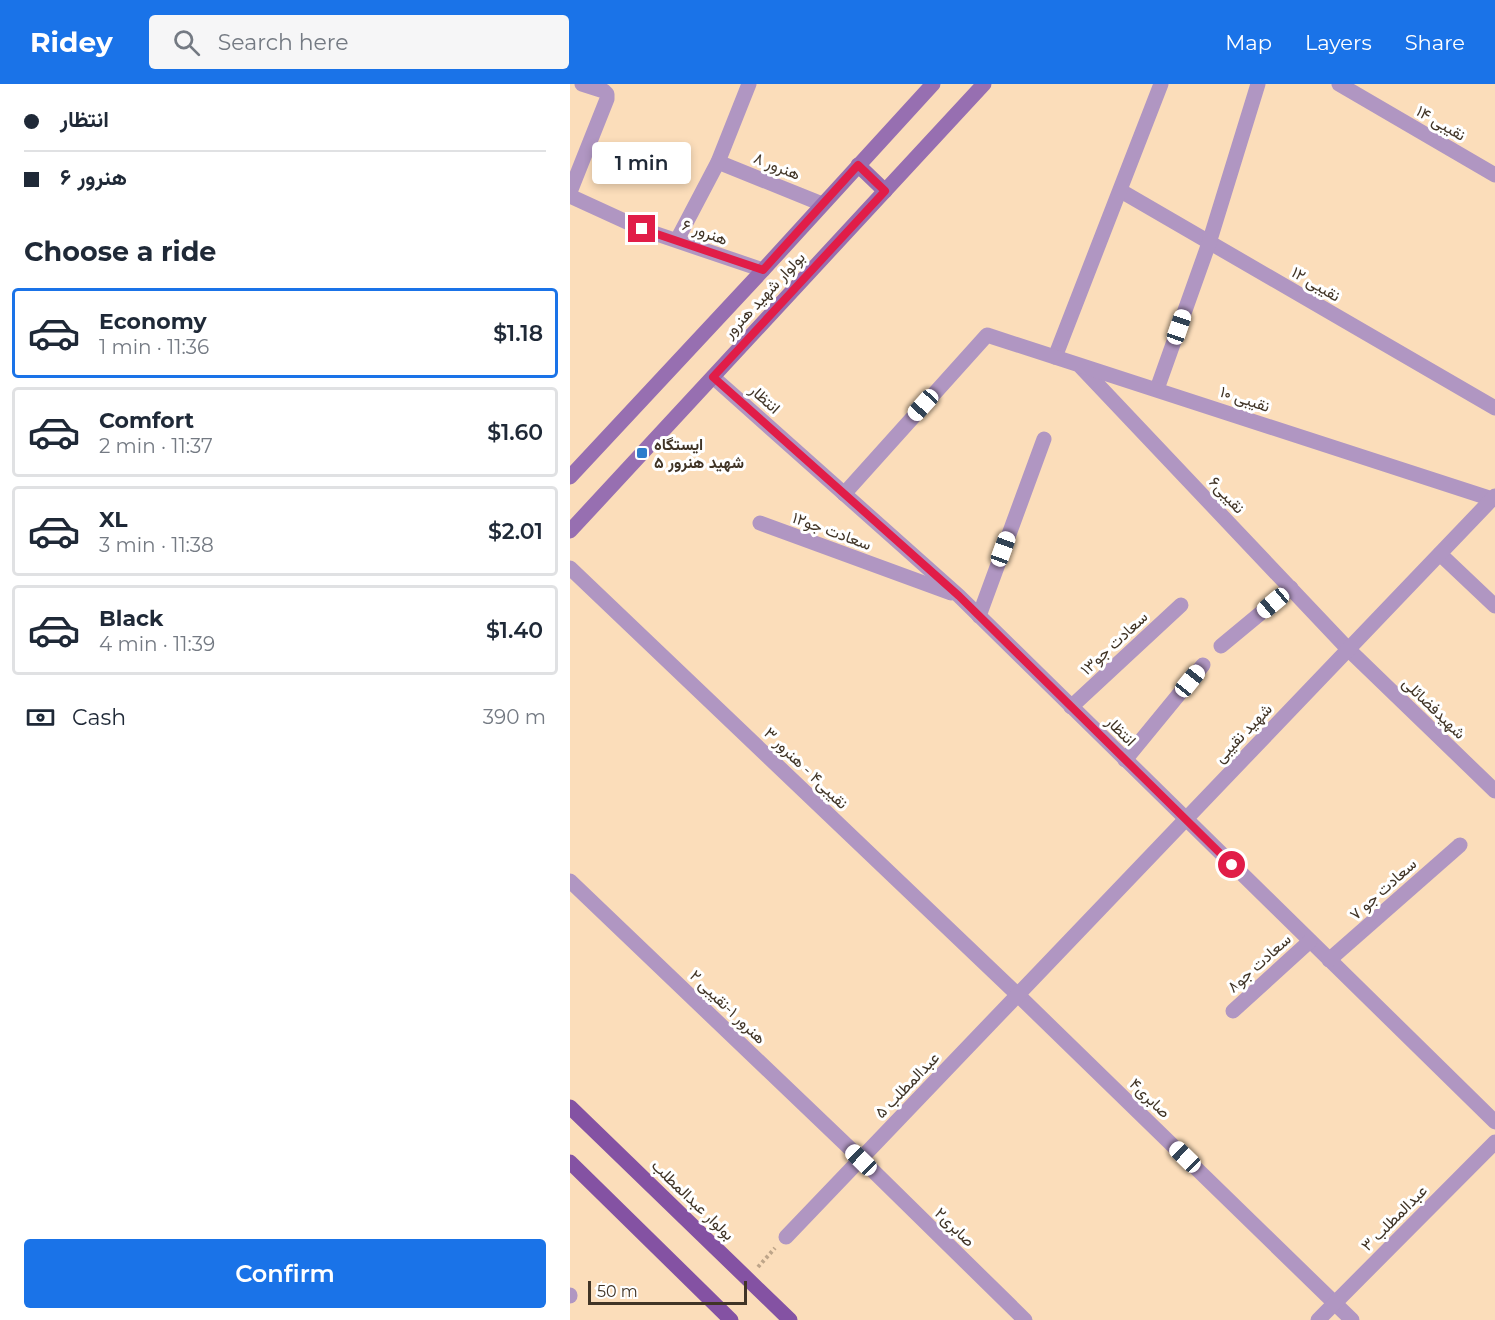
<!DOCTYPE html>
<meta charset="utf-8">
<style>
body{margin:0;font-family:Montserrat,Vazirmatn,sans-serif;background:#f6f6f7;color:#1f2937;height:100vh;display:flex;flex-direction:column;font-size:22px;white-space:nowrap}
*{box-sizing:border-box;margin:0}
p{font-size:20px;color:#747a83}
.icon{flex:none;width:33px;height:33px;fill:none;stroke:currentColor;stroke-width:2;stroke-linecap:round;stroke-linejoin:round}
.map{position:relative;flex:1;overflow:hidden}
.side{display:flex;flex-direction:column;background:#fff;width:570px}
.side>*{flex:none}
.top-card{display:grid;align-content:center;height:132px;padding:0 24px;background:#fff}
.scale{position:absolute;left:18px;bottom:15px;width:159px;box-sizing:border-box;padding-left:6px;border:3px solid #403426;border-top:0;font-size:16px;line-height:21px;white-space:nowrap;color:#403426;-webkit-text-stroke:4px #fff;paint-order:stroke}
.end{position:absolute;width:27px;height:27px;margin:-14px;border:8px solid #e11d48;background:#fff;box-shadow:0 0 0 3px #fff}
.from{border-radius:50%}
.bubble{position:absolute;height:42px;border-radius:6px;background:#fff;box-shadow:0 3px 9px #0003;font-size:20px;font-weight:600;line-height:42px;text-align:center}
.car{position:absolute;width:18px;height:36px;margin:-18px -9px;border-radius:8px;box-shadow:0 0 4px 2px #0007;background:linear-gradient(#fff 24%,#345 0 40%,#fff 0 76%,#345 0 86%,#fff 0)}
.top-card b{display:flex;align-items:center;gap:21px;height:57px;font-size:22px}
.top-card b+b{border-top:2px solid #e0e1e3}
.top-card i{width:15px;height:15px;background:#1f2937}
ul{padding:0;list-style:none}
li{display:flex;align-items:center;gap:18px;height:90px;margin:0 12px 9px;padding:0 12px;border:3px solid #e0e1e3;border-radius:6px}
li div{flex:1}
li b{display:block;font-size:22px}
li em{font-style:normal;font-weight:600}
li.active{border-color:#1a73e8}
li>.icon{width:54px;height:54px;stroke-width:1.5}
h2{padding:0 24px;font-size:27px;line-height:72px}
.pay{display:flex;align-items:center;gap:15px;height:66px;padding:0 24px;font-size:22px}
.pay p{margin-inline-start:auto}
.button{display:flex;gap:12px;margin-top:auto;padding:12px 24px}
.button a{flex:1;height:69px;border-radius:6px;background:#1a73e8;color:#fff;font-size:24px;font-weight:600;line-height:69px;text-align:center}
header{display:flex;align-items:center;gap:36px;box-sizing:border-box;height:84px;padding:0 30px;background:#1a73e8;color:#fff}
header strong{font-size:28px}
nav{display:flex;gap:33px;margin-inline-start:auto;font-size:21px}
.search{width:420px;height:54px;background:#f6f6f7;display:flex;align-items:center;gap:15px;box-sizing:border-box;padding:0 21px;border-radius:6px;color:#747a83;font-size:22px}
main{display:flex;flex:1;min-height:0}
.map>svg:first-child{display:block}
</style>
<header>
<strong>Ridey</strong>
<div class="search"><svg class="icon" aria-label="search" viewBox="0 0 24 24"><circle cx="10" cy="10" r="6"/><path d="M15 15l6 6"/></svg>Search here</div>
<nav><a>Map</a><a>Layers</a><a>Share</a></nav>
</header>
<main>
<section class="side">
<div class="top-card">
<b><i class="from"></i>انتظار</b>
<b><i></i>هنرور ۶</b>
</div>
<h2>Choose a ride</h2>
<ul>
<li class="active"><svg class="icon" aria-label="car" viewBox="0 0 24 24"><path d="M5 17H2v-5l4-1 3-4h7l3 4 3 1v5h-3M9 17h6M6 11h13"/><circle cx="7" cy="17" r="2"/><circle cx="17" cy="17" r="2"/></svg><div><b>Economy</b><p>1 min · 11:36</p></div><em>$1.18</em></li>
<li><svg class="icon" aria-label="car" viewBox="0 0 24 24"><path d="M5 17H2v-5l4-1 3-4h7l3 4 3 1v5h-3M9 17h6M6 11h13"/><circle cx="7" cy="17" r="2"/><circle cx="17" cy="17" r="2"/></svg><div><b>Comfort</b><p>2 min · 11:37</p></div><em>$1.60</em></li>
<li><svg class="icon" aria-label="car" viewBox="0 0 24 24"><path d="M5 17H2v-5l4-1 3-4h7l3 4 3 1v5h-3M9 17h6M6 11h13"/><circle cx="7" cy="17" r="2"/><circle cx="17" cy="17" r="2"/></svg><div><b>XL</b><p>3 min · 11:38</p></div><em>$2.01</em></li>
<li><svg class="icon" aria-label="car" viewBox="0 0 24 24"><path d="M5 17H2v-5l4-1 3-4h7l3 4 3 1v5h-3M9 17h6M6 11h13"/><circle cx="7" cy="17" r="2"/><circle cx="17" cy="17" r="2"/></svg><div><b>Black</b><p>4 min · 11:39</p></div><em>$1.40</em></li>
</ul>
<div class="pay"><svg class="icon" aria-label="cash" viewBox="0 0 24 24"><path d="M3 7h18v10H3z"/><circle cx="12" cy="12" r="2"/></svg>Cash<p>390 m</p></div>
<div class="button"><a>Confirm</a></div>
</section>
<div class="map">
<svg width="925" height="1236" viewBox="0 0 925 1236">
<rect width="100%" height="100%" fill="#fbddba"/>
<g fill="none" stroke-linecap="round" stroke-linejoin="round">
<polyline stroke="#bea589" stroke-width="4" stroke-dasharray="3 3" stroke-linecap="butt" points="188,1183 205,1164"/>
<g stroke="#b096c2" stroke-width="15">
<polyline points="769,0 925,91"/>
<polyline points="148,78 252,120"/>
<polyline points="551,107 925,324"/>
<polyline points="0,108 37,15 37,10 34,7 12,0"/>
<polyline points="0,112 72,145 193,186"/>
<polyline points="107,156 148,78 179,0"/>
<polyline points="485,273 591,0"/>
<polyline points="511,283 778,565 925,707"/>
<polyline points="143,293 389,512 925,1038"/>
<polyline points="587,305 639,159 688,0"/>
<polyline points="274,410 417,251 922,415"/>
<polyline points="190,439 381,509"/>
<polyline points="870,470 925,522"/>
<polyline points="0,484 448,911 782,1236"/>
<polyline points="409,532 474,355"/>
<polyline points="651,562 721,504"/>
<polyline points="501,623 611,521"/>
<polyline points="555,676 633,581"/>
<polyline points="0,797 291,1075 455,1236"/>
<polyline points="759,876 890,761"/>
<polyline points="663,927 740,857"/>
<polyline points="216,1153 925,412"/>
<polyline points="0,1211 0,1212"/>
<polyline points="748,1236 925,1058"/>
</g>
<g stroke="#976fb1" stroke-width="15">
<polyline points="288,81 315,107"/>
<polyline points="0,393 193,186 363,0"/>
<polyline points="0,447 414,0"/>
</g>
<g stroke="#8452a3" stroke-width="15">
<polyline points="0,1023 220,1236"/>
<polyline points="0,1078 161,1236"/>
</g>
</g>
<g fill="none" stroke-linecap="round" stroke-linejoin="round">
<polyline stroke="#e11d48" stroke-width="8" points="72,145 193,186 288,81 315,107 143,293 389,512 662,781"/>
</g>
<rect fill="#2c7dcc" stroke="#fff" stroke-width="2" x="66" y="363" width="12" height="12" rx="3"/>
<g text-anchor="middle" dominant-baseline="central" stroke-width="6" stroke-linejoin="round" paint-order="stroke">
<g font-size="16" fill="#403426" stroke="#fff">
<text transform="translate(871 39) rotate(30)">نقیبی ۱۴</text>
<text transform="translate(207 82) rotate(22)">هنرور ۸</text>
<text transform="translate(135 148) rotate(20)">هنرور ۶</text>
<text transform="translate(746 200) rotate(30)">نقیبی ۱۲</text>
<text transform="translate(194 211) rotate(-47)">بولوار شهید هنرور</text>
<text transform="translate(195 315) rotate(42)">انتظار</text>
<text transform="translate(675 315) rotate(18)">نقیبی ۱۰</text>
<text transform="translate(657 411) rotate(47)">نقیبی۶</text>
<text transform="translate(262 447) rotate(20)">سعادت جو۱۲</text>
<text transform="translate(544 559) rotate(-43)">سعادت جو۱۳</text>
<text transform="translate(864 624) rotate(44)">شهیدفضائلی</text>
<text transform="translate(551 647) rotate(45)">انتظار</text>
<text transform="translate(673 649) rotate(-46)">شهید نقیبی</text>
<text transform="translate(236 684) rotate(44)">نقیبی۴ - هنرور ۳</text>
<text transform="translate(813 805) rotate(-42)">سعادت جو ۷</text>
<text transform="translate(689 879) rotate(-42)">سعادت جو۸</text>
<text transform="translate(158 923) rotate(44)">هنرور ۱-نقیبی ۲</text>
<text transform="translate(337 1001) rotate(-46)">عبدالمطلب ۵</text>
<text transform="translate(580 1014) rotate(44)">صابری۴</text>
<text transform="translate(123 1116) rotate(44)">بولوار عبدالمطلب</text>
<text transform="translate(824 1134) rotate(-45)">عبدالمطلب ۳</text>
<text transform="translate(385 1143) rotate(44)">صابری۲</text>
</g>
<g font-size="16" font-weight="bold" fill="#403426" stroke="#fff" text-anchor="start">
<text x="84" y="360">ایستگاه<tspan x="84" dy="18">شهید هنرور ۵</tspan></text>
</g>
</g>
</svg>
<div class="scale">50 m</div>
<i class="end from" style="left:662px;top:781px"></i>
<i class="end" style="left:72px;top:145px"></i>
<div class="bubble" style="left:22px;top:58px;width:99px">1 min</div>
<i class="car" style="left:609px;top:243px;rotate:19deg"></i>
<i class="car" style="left:353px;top:321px;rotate:222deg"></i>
<i class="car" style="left:433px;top:465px;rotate:20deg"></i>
<i class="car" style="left:703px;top:519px;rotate:230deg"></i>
<i class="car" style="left:620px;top:597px;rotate:39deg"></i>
<i class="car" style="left:615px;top:1073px;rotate:314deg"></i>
<i class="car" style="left:291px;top:1076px;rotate:314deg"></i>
</div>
</main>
